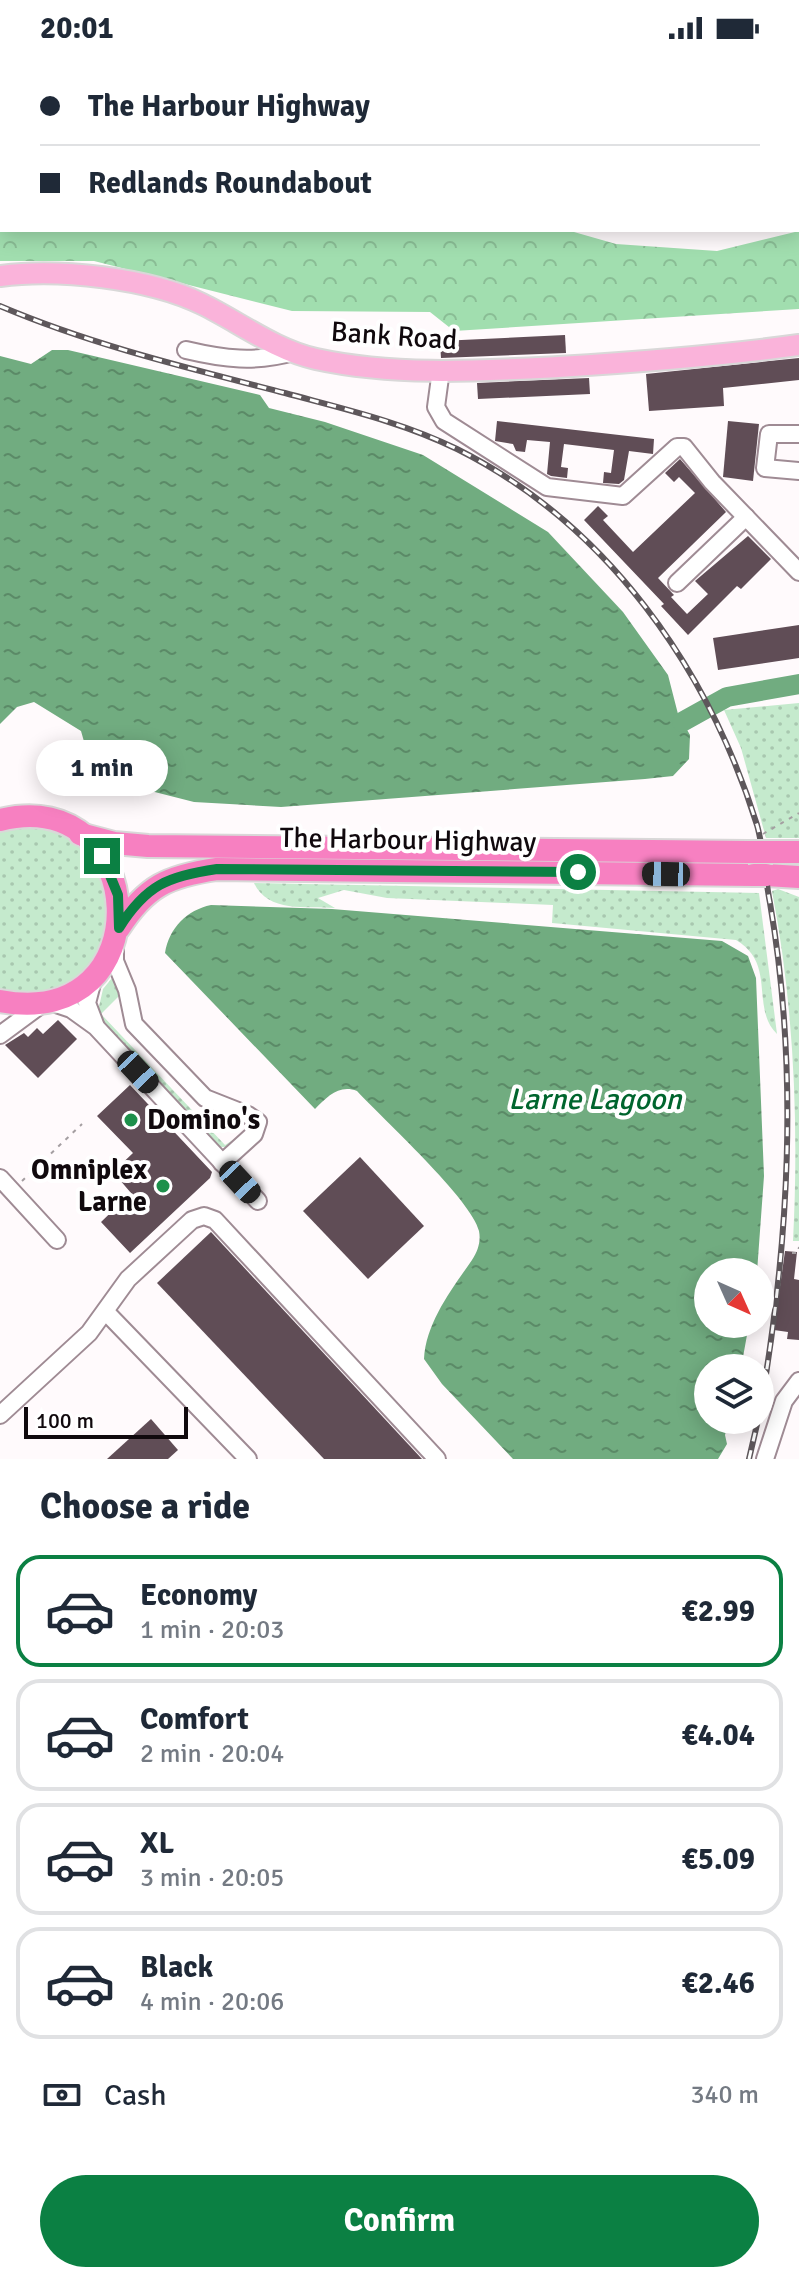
<!DOCTYPE html>
<meta charset="utf-8">
<style>
body{margin:0;font-family:Signika,sans-serif;background:#f2f2f3;color:#1f2937;height:100vh;display:flex;flex-direction:column;font-size:30px;white-space:nowrap}
*{box-sizing:border-box;margin:0}
p{font-size:26px;color:#747a83}
.icon{flex:none;width:44px;height:44px;fill:none;stroke:currentColor;stroke-width:2;stroke-linecap:round;stroke-linejoin:round}
.map{position:relative;height:1403px;overflow:hidden}
.details{display:flex;flex-direction:column;background:#fff;flex:1}
.details>*{flex:none}
.banner{position:absolute;left:0px;top:0px;width:800px;height:176px;box-shadow:0 4px 20px #0003;display:grid;align-content:center;height:176px;padding:0 40px;background:#fff}
.needle{width:52px;rotate:135deg}
.fabs{position:absolute;left:694px;top:1202px;display:grid;gap:16px}
.fabs a{display:grid;place-items:center;width:80px;height:80px;border-radius:50%;background:#fff;box-shadow:0 4px 20px #0003;font-size:40px}
.scale{position:absolute;left:24px;bottom:20px;width:164px;box-sizing:border-box;padding-left:8px;border:4px solid #10090d;border-top:0;font-size:22px;line-height:28px;white-space:nowrap;color:#10090d;-webkit-text-stroke:6px #fff;paint-order:stroke}
.end{position:absolute;width:36px;height:36px;margin:-18px;border:10px solid #0b8043;background:#fff;box-shadow:0 0 0 4px #fff}
.from{border-radius:50%}
.bubble{position:absolute;height:56px;border-radius:28px;background:#fff;box-shadow:0 4px 20px #0003;font-size:26px;font-weight:700;line-height:56px;text-align:center}
.car{position:absolute;width:24px;height:48px;margin:-24px -12px;border-radius:10px;box-shadow:0 0 6px 2px #0007;background:linear-gradient(#222 24%,#8ab4d8 0 40%,#222 0 76%,#8ab4d8 0 86%,#222 0)}
.banner b{display:flex;align-items:center;gap:28px;height:76px;font-size:30px}
.banner b+b{border-top:2px solid #e0e1e3}
.banner i{width:20px;height:20px;background:#1f2937}
ul{padding:0;list-style:none}
li{display:flex;align-items:center;gap:24px;height:112px;margin:0 16px 12px;padding:0 24px;border:4px solid #e0e1e3;border-radius:24px}
li div{flex:1}
li b{display:block;font-size:30px}
li em{font-style:normal;font-weight:700}
li.active{border-color:#0b8043}
li>.icon{width:72px;height:72px;stroke-width:1.5}
h2{padding:0 40px;font-size:36px;line-height:96px}
.pay{display:flex;align-items:center;gap:20px;height:88px;padding:0 40px;font-size:30px}
.pay p{margin-inline-start:auto}
.action{display:flex;gap:16px;margin-top:auto;padding:16px 40px}
.action a{flex:1;height:92px;border-radius:48px;background:#0b8043;color:#fff;font-size:32px;font-weight:700;line-height:92px;text-align:center}
.status{display:flex;justify-content:space-between;align-items:center;height:56px;padding:0 40px;background:#fff;direction:ltr}
.status svg{height:22px;fill:currentColor}
.map>svg:first-child{display:block}
</style>
<div class="status"><b>20:01</b><svg viewBox="0 0 49 12"><path d="M0 12V9h3v3zM5 12V6h3v6zM10 12V3h3v9zM15 12V0h3v12zM26 1h20v11H26zM47 4h2v5h-2z"/></svg></div>
<div class="map">
<svg width="799" height="1403" viewBox="0 0 799 1403">
<defs>
<pattern id="grass-dots" width="8" height="8" patternUnits="userSpaceOnUse" patternTransform="scale(2)"><rect width="8" height="8" fill="#c5eacd"/><path d="M2 2h.1M6 6h.1" fill="none" stroke="#a8c7af" stroke-width="1.8" stroke-linecap="round"/></pattern>
<pattern id="forest-crowns" width="20" height="18" patternUnits="userSpaceOnUse" patternTransform="scale(2)"><rect width="20" height="18" fill="#a1deaf"/><path d="M2 6a3 3 0 1 1 6 0M12 15a3 3 0 1 1 6 0" fill="none" stroke="#8abd95"/></pattern>
<pattern id="water-ripples" width="26" height="14" patternUnits="userSpaceOnUse" patternTransform="scale(2)"><rect width="26" height="14" fill="#71ac80"/><path d="M2 4q2-2 4 0t4 0M15 11q2-2 4 0t4 0" fill="none" stroke="#5b8a67"/></pattern>
</defs>
<rect width="100%" height="100%" fill="#fffafc"/>
<g fill="url(#grass-dots)">
<polygon points="799,647 799,782 766,782 741,692 724,654"/>
<path d="M29,770C48,774 66,778 81,791C128,835 112,917 50,937C36,941 15,936 0,936V774Z"/>
<path d="M254,827L759,837L777,978C750,952 777,908 736,884L552,867L553,849L387,842L344,834L318,842L335,852C306,850 268,857 254,827Z"/>
<path d="M778,833L799,841V1185H793C799,1069 794,949 772,835Z"/>
<polygon points="112,922 121,938 101,958 225,1089 247,1075 233,1091 220,1091 106,971 98,955 103,933"/>
</g>
<polygon fill="url(#forest-crowns)" points="0,0 42,2 2,2 2,174 567,174 616,188 717,195 799,175 799,253 454,275 430,256 292,255 94,205 0,205"/>
<g fill="url(#water-ripples)">
<polygon points="52,294 68,294 260,339 269,352 325,366 423,399 548,476 623,556 668,619 678,658 690,679 689,703 673,720 645,723 281,751 194,746 84,718 87,696 81,675 34,646 17,651 0,668 0,300 31,308"/>
<path d="M211,849L332,853L722,885L748,900L756,922L764,1120L757,1216H708V1268H749L741,1312H708V1364H729L725,1379L727,1388L718,1403H513L442,1328L424,1303C426,1266 452,1233 472,1204C478,1195 481,1185 479,1175C472,1144 382,1062 357,1035C339,1028 327,1041 315,1053L165,897C169,872 187,854 211,849Z"/>
</g>
<g fill="none" stroke-linecap="round" stroke-linejoin="round">
<polyline stroke="#71ac80" stroke-width="20" points="682,666 727,641 799,628"/>
</g>
<g fill="#604d56">
<polygon points="565,279 566,297 441,302 440,285"/>
<polygon points="799,302 799,324 723,332 724,350 649,355 646,318"/>
<polygon points="589,322 590,338 478,343 477,327"/>
<polygon points="497,365 654,383 653,398 629,395 624,424 619,428 603,427 604,416 611,417 614,394 564,388 561,411 568,412 567,422 551,420 547,418 550,386 527,384 525,396 516,395 513,388 495,385"/>
<polygon points="728,365 759,368 753,425 723,421"/>
<polygon points="680,403 726,456 658,522 674,539 671,541 687,558 708,538 695,525 748,480 771,503 741,533 737,530 688,579 661,550 664,548 584,464 598,450 608,460 603,464 633,496 695,437 679,421 674,426 665,417"/>
<polygon points="799,569 799,602 718,614 713,582"/>
<polygon points="58,964 77,983 38,1022 5,989 24,977 28,981 37,972 43,978"/>
<polygon points="130,1029 212,1116 210,1122 130,1197 101,1166 131,1137 113,1116 133,1097 97,1060"/>
<polygon points="360,1101 424,1170 368,1223 303,1155"/>
<polygon points="211,1176 422,1403 324,1403 157,1227"/>
<polygon points="785,1195 797,1196 794,1223 799,1224 799,1284 787,1283 788,1276 774,1274"/>
<polygon points="151,1363 178,1394 168,1403 107,1403"/>
</g>
<g fill="none" stroke-linecap="round" stroke-linejoin="round">
<g stroke="#9f8b94" stroke-width="20">
<g id="minor">
<path d="M186,294C224,303 255,307 294,296"/>
<polyline points="441,314 436,351 444,365 547,431 623,440 677,391 684,391 712,426 799,516"/>
<polyline points="799,378 769,378 765,412 799,415"/>
<polyline points="677,527 746,461"/>
<polyline points="115,888 115,905 127,934 134,968 205,1042 248,1059 258,1066 254,1078 222,1107"/>
<polyline points="94,920 87,947 95,968"/>
<polyline points="50,946 71,953 96,971 258,1145"/>
<polyline points="0,979 42,948"/>
<polyline points="0,1122 57,1184"/>
<polyline points="106,1256 248,1403"/>
<polyline points="0,1359 89,1277 128,1223 192,1164 204,1160 215,1164 437,1403"/>
<polyline points="765,1403 784,1345 799,1325"/>
</g>
</g>
<g stroke="#d9d8d8" stroke-width="24">
<path id="major" d="M0,220C58,212 149,222 202,248C239,266 275,294 316,303C394,320 478,315 558,311C639,306 719,300 799,289"/>
</g>
<g stroke="#d9d8d8" stroke-width="26">
<g id="highway">
<path d="M0,764C150,727 164,976 0,945"/>
<polyline points="80,778 114,787 148,790 748,796"/>
<polyline points="773,796 799,796"/>
<polyline points="766,819 799,821"/>
<path d="M119,872C146,830 168,820 217,813L754,819"/>
</g>
</g>
<g stroke="#a49ea1" stroke-width="2" stroke-dasharray="4 6" stroke-linecap="butt">
<polyline points="763,778 799,757"/>
<polyline points="22,1125 82,1068"/>
<polyline points="792,1197 798,1197 799,1191"/>
</g>
<use href="#minor" stroke="#fff" stroke-width="16"/>
<use href="#major" stroke="#fab3da" stroke-width="20"/>
<use href="#highway" stroke="#f780c1" stroke-width="22"/>
<g stroke="#5e575b" stroke-width="6">
<g id="rail">
<path d="M0,250C92,289 188,312 285,337C344,353 402,366 457,393C607,468 708,612 757,769C764,794 765,822 770,847C799,1016 789,1187 760,1355"/>
<polyline points="749,1403 758,1364"/>
</g>
</g>
<use href="#rail" stroke="#fff" stroke-width="3" stroke-dasharray="9" stroke-linecap="butt"/>
<g stroke="#d9d8d8" stroke-width="26" stroke-linecap="butt">
<g id="highway-bridge">
<polyline points="748,796 773,796"/>
<polyline points="754,819 766,819"/>
</g>
</g>
<use href="#highway-bridge" stroke="#f780c1" stroke-width="22"/>
</g>
<g fill="none" stroke-linecap="round" stroke-linejoin="round">
<path stroke="#0b8043" stroke-width="10" d="M102,800L118,839L119,872C146,829 168,820 217,813L578,816"/>
</g>
<g fill="#1d904b" stroke="#fff" stroke-width="3">
<circle cx="131" cy="1064" r="8"/>
<circle cx="163" cy="1130" r="8"/>
</g>
<g text-anchor="middle" dominant-baseline="central" stroke-width="8" stroke-linejoin="round" paint-order="stroke">
<g font-size="28" fill="#10090d" stroke="#fff">
<text transform="translate(394 280) rotate(4)">Bank Road</text>
<text transform="translate(408 784) rotate(1)">The Harbour Highway</text>
</g>
<g font-size="28" font-weight="bold" fill="#10090d" stroke="#fff" text-anchor="start">
<text x="147" y="1064">Domino's</text>
<text x="147" y="1114" text-anchor="end">Omniplex<tspan x="147" dy="32">Larne</tspan></text>
</g>
<g font-size="30" font-style="italic" fill="#00652e" stroke="#fff">
<text x="595" y="1043">Larne Lagoon</text>
</g>
</g>
</svg>
<div class="fabs">
<a><svg class="needle" viewBox="-14 -14 28 28"><path d="M0-13l5 13h-10z" fill="#e53935"/><path d="M0 13l5-13h-10z" fill="#747a83"/></svg></a>
<a><svg class="icon" aria-label="layers" viewBox="0 0 24 24"><path d="M12 4l9 5-9 5-9-5zM3 14l9 5 9-5"/></svg></a>
</div>
<div class="scale">100 m</div>
<i class="end from" style="left:578px;top:816px"></i>
<i class="end" style="left:102px;top:800px"></i>
<div class="bubble" style="left:36px;top:684px;width:132px">1 min</div>
<i class="car" style="left:666px;top:818px;rotate:271deg"></i>
<i class="car" style="left:138px;top:1016px;rotate:137deg"></i>
<i class="car" style="left:240px;top:1126px;rotate:137deg"></i>
<div class="banner">
<b><i class="from"></i>The Harbour Highway</b>
<b><i></i>Redlands Roundabout</b>
</div>
</div>
<section class="details">
<h2>Choose a ride</h2>
<ul>
<li class="active"><svg class="icon" aria-label="car" viewBox="0 0 24 24"><path d="M5 17H2v-5l4-1 3-4h7l3 4 3 1v5h-3M9 17h6M6 11h13"/><circle cx="7" cy="17" r="2"/><circle cx="17" cy="17" r="2"/></svg><div><b>Economy</b><p>1 min · 20:03</p></div><em>€2.99</em></li>
<li><svg class="icon" aria-label="car" viewBox="0 0 24 24"><path d="M5 17H2v-5l4-1 3-4h7l3 4 3 1v5h-3M9 17h6M6 11h13"/><circle cx="7" cy="17" r="2"/><circle cx="17" cy="17" r="2"/></svg><div><b>Comfort</b><p>2 min · 20:04</p></div><em>€4.04</em></li>
<li><svg class="icon" aria-label="car" viewBox="0 0 24 24"><path d="M5 17H2v-5l4-1 3-4h7l3 4 3 1v5h-3M9 17h6M6 11h13"/><circle cx="7" cy="17" r="2"/><circle cx="17" cy="17" r="2"/></svg><div><b>XL</b><p>3 min · 20:05</p></div><em>€5.09</em></li>
<li><svg class="icon" aria-label="car" viewBox="0 0 24 24"><path d="M5 17H2v-5l4-1 3-4h7l3 4 3 1v5h-3M9 17h6M6 11h13"/><circle cx="7" cy="17" r="2"/><circle cx="17" cy="17" r="2"/></svg><div><b>Black</b><p>4 min · 20:06</p></div><em>€2.46</em></li>
</ul>
<div class="pay"><svg class="icon" aria-label="cash" viewBox="0 0 24 24"><path d="M3 7h18v10H3z"/><circle cx="12" cy="12" r="2"/></svg>Cash<p>340 m</p></div>
<div class="action"><a>Confirm</a></div>
</section>
